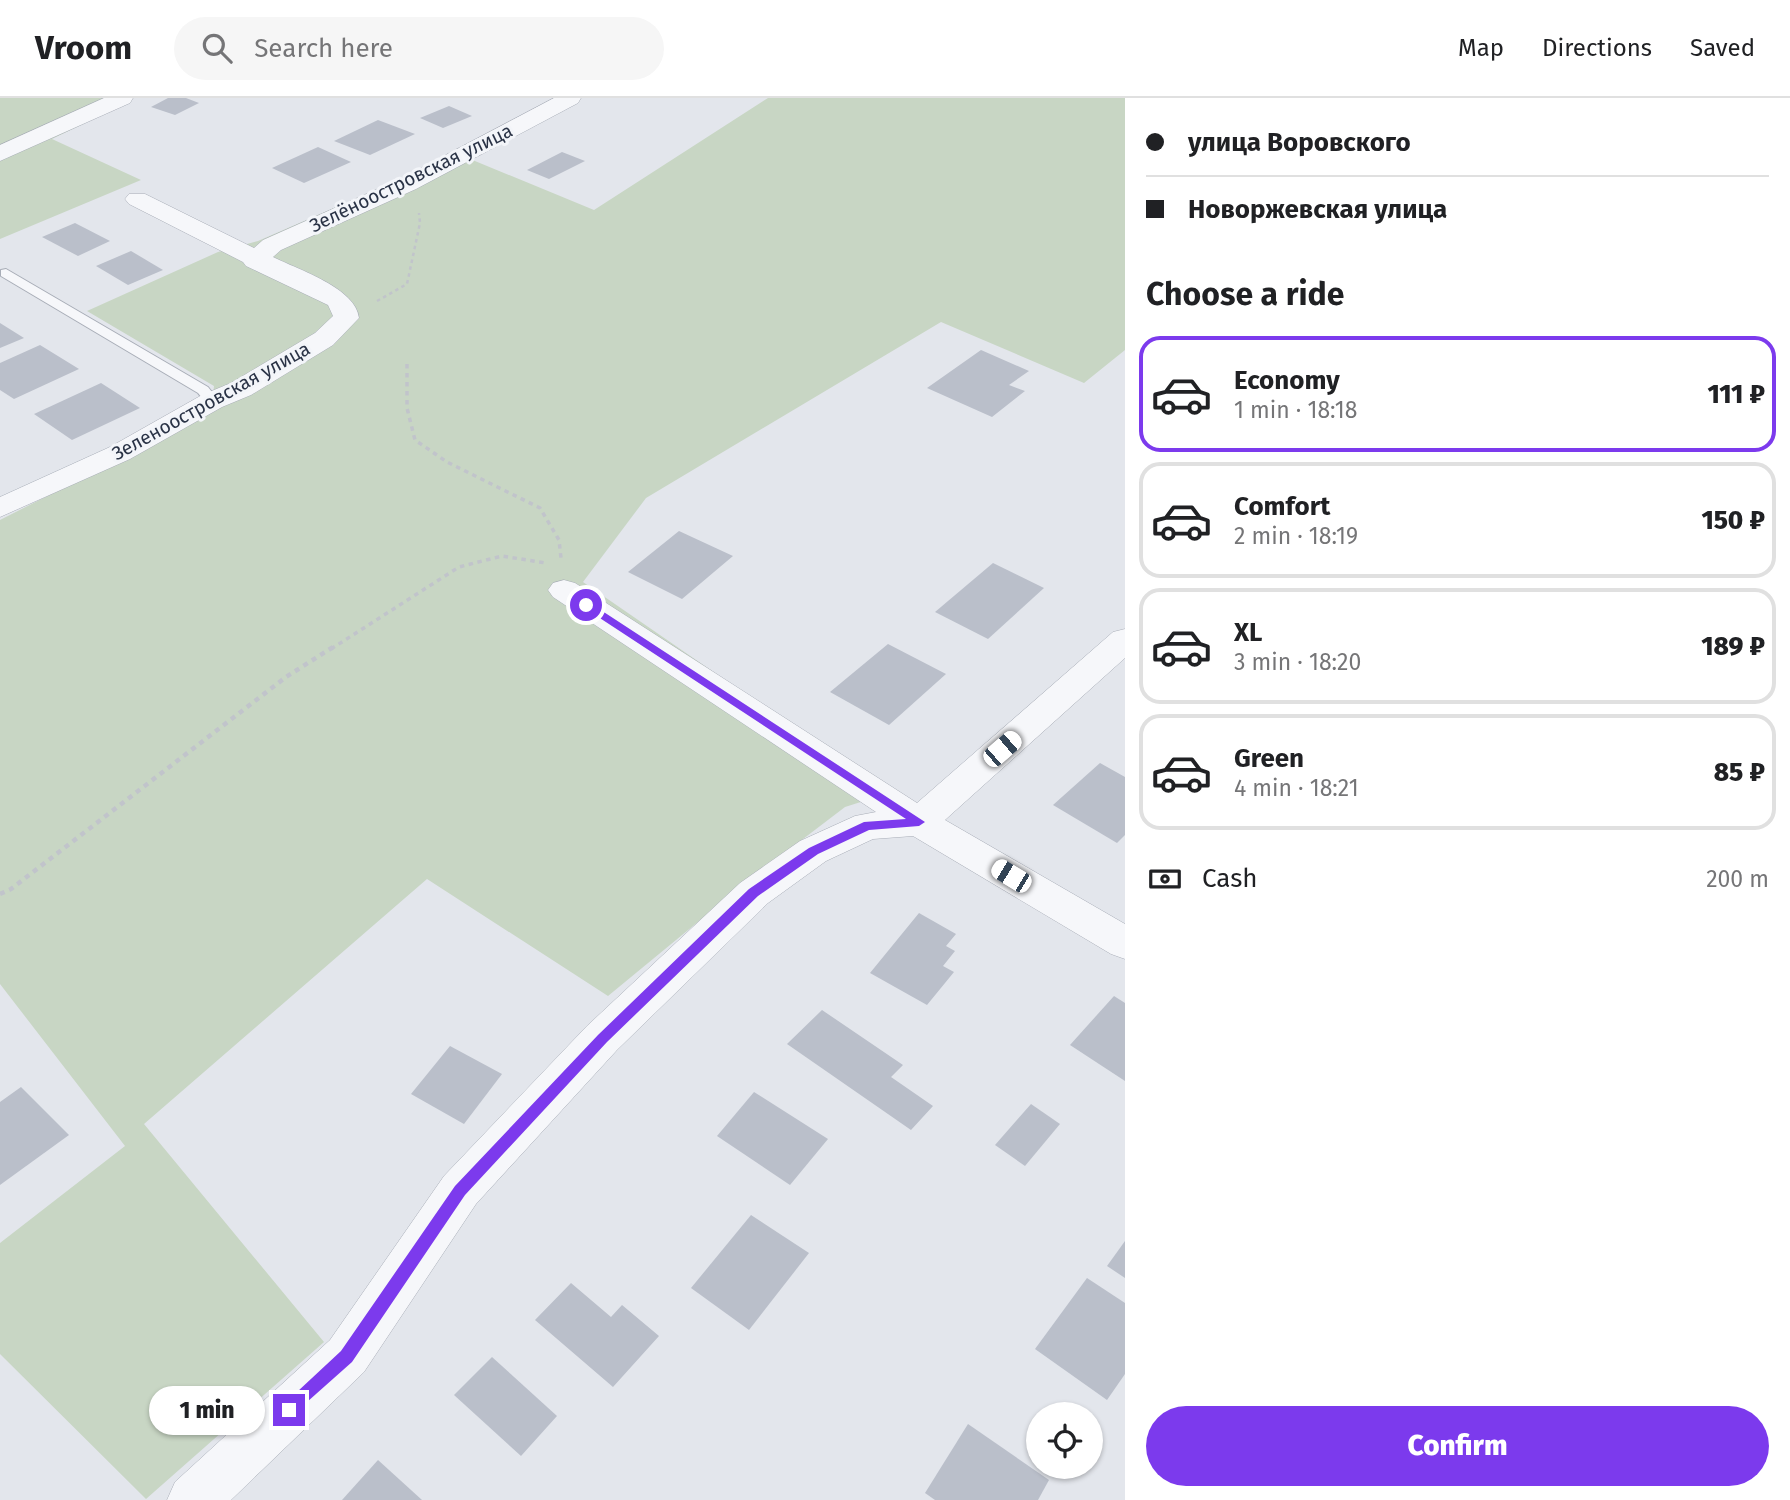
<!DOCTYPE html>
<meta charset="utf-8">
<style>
body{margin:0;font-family:"Fira Sans",sans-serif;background:#f6f6f6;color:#202124;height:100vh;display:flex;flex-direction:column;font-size:26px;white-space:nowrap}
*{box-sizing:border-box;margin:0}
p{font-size:23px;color:#757577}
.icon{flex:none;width:38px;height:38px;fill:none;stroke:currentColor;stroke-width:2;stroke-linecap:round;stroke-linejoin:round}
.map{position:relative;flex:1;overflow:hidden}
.details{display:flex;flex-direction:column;background:#fff;width:665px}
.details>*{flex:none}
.banner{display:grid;align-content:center;height:154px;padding:0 21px;background:#fff}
.controls{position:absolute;left:1026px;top:1304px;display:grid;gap:14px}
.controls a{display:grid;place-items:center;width:77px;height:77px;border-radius:50%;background:#fff;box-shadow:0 2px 5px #0004;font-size:35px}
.end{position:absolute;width:32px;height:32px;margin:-16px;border:9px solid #7c3aed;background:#fff;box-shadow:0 0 0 4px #fff}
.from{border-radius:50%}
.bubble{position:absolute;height:49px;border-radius:24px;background:#fff;box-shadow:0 2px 5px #0004;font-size:23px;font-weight:800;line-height:49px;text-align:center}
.car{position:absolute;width:21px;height:42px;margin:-21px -10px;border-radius:9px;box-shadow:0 0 5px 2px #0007;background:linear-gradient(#fff 24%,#345 0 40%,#fff 0 76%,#345 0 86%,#fff 0)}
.banner b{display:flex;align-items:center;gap:24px;height:66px;font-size:26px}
.banner b+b{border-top:2px solid #e0e0e0}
.banner i{width:18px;height:18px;background:#202124}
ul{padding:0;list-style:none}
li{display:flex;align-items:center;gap:21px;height:116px;margin:0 14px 10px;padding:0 7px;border:4px solid #e0e0e0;border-radius:21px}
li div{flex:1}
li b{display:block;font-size:26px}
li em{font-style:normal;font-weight:800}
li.active{border-color:#7c3aed}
li>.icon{width:63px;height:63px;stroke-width:1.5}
h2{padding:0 21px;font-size:32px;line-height:84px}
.pay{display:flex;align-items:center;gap:18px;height:77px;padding:0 21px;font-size:26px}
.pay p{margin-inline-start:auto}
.cta{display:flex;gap:14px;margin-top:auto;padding:14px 21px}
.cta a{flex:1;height:80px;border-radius:42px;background:#7c3aed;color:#fff;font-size:28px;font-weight:800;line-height:80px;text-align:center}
header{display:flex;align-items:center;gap:42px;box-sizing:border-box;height:98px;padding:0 35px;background:#fff;border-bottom:2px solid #e0e0e0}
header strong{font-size:33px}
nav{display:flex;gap:38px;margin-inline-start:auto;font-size:24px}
.search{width:490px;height:63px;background:#f6f6f6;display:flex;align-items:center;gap:18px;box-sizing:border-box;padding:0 24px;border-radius:38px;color:#757577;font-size:26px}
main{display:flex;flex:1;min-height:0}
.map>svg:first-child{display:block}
</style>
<header>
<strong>Vroom</strong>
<div class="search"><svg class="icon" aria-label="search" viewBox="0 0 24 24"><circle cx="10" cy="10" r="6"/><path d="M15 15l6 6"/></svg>Search here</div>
<nav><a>Map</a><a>Directions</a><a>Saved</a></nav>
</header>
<main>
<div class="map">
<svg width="1125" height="1402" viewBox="0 0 1125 1402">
<rect width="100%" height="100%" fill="#e3e6ec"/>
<g fill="#c8d6c4">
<polygon points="0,0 103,0 116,10 52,41 141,82 0,141"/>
<polygon points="768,0 1125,0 1125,252 1084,285 941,224 646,400 583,484 889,695 845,709 744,786 608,898 427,781 144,1026 324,1244 146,1401 0,1256 0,1145 125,1048 0,886 0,422 211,315 214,288 87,213 218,154 258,143 458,56 594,112"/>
</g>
<g fill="#babfca">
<polygon points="168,0 186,0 199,5 175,17 151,9"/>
<polygon points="449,8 472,18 443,30 420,20"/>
<polygon points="378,22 415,36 370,57 334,43"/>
<polygon points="318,49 351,64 304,85 272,70"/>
<polygon points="562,54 585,63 549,81 527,72"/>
<polygon points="75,125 110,143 78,158 42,139"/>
<polygon points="131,153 163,172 128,187 96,168"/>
<polygon points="0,225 24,240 0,250"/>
<polygon points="40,247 79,271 14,301 0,292 0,265"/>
<polygon points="981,252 1029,273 1009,287 1025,293 992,319 927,290"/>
<polygon points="101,285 140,310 72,342 34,316"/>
<polygon points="679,433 733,458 682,501 628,474"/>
<polygon points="993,465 1044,490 988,541 935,514"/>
<polygon points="888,546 946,576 889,627 830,594"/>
<polygon points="1100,665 1125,679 1125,737 1117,745 1053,707"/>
<polygon points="919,815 956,836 946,848 955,853 943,868 954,874 927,907 870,875"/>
<polygon points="1114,898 1125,905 1125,983 1070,947"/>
<polygon points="822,912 903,967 891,979 933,1008 911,1032 787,946"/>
<polygon points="450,948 502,976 464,1026 411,996"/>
<polygon points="21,989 69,1037 0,1087 0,1004"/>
<polygon points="754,994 828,1041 790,1087 717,1038"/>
<polygon points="1031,1006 1060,1026 1025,1068 995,1047"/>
<polygon points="751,1117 809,1155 749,1232 691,1190"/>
<polygon points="1125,1143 1125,1180 1107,1168"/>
<polygon points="1087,1180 1125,1205 1125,1276 1107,1302 1035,1251"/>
<polygon points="571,1185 611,1219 622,1207 659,1238 613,1289 535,1222"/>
<polygon points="492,1259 557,1318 521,1358 454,1297"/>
<polygon points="968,1326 1049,1382 1038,1402 935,1402 925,1395"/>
<polygon points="378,1362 422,1402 342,1402"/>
</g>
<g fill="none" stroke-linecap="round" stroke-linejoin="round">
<g stroke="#a8adb7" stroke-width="2">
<polygon id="service" points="6,171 208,289 219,303 212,307 207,306 198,295 1,178 1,172"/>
</g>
<g stroke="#a8adb7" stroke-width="1">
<g id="minor">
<polygon points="104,0 133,0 130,5 0,63 0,47"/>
<path d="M554,0H581L578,5L416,91L281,152L273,159C299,172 356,190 359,220L333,247L251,297L222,309L130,361L0,419V399L110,349L202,297L231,285L315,235L333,218L328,207L246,168L243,164L129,106L125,101L129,96H145L254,150L263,142L400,81Z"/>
<polygon points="564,482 575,485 917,705 1113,534 1125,531 1125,560 945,722 1125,826 1125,861 1111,856 913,738 873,741 826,763 768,805 617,952 476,1106 364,1274 231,1402 167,1402 175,1384 330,1242 444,1078 587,928 740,785 800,743 855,718 876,714 553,499 548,492 553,485"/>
</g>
</g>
<polyline stroke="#c1c4cb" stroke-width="2.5" stroke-dasharray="3.5 3.5" stroke-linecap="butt" points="377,203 407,186 420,125 419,115"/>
<g stroke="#c1c4cb" stroke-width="3.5" stroke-dasharray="4.5 4.5" stroke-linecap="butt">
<polyline points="407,266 407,310 415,342 447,364 540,410 559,442 561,460"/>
<polyline points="331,551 459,469 502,458 546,465"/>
</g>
<polyline stroke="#c1c4cb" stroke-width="4.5" stroke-dasharray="5 5" stroke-linecap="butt" points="0,796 11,791 286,579 333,549"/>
<use href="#service" fill="#f6f7fa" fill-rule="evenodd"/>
<use href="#minor" fill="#f6f7fa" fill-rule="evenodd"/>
</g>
<polygon fill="#7c3aed" points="583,505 590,505 925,724 919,728 869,732 818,756 758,798 607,944 465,1097 352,1264 289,1320 281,1312 283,1307 341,1253 455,1088 598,937 749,791 809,750 864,724 906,721 583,509"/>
<g text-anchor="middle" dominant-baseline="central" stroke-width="6" stroke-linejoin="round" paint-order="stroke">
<g font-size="19" fill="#2a3346" stroke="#f3f5f9">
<text transform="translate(411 80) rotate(-26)">Зелёноостровская улица</text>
<text transform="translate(211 303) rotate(-29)">Зеленоостровская улица</text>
</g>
</g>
</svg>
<div class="controls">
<a><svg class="icon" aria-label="locate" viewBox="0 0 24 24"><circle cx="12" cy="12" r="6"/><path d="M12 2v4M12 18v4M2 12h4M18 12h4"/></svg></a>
</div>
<i class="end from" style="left:586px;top:507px"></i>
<i class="end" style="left:289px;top:1312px"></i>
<div class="bubble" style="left:149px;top:1288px;width:116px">1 min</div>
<i class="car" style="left:1002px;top:651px;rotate:49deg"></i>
<i class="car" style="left:1011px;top:778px;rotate:301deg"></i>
</div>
<section class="details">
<div class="banner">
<b><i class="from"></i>улица Воровского</b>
<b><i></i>Новоржевская улица</b>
</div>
<h2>Choose a ride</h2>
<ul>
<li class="active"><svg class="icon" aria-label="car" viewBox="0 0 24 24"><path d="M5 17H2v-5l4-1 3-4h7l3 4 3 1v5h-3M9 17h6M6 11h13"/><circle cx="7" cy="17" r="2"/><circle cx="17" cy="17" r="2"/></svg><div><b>Economy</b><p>1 min · 18:18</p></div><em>111 ₽</em></li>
<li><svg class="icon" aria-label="car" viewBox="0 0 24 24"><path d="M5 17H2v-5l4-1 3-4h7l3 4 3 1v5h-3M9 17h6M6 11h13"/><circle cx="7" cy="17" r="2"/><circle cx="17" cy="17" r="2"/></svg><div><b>Comfort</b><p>2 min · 18:19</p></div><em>150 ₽</em></li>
<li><svg class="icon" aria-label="car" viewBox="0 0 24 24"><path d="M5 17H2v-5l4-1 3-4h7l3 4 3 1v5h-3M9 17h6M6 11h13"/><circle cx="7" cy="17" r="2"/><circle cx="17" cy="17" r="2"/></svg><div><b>XL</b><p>3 min · 18:20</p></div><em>189 ₽</em></li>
<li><svg class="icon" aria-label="car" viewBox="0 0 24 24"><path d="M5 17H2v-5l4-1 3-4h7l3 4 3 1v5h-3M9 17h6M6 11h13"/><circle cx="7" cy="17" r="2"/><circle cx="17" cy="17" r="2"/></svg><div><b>Green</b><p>4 min · 18:21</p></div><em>85 ₽</em></li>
</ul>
<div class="pay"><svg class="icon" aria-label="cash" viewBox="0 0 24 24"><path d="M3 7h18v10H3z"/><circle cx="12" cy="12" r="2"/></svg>Cash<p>200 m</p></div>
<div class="cta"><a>Confirm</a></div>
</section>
</main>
